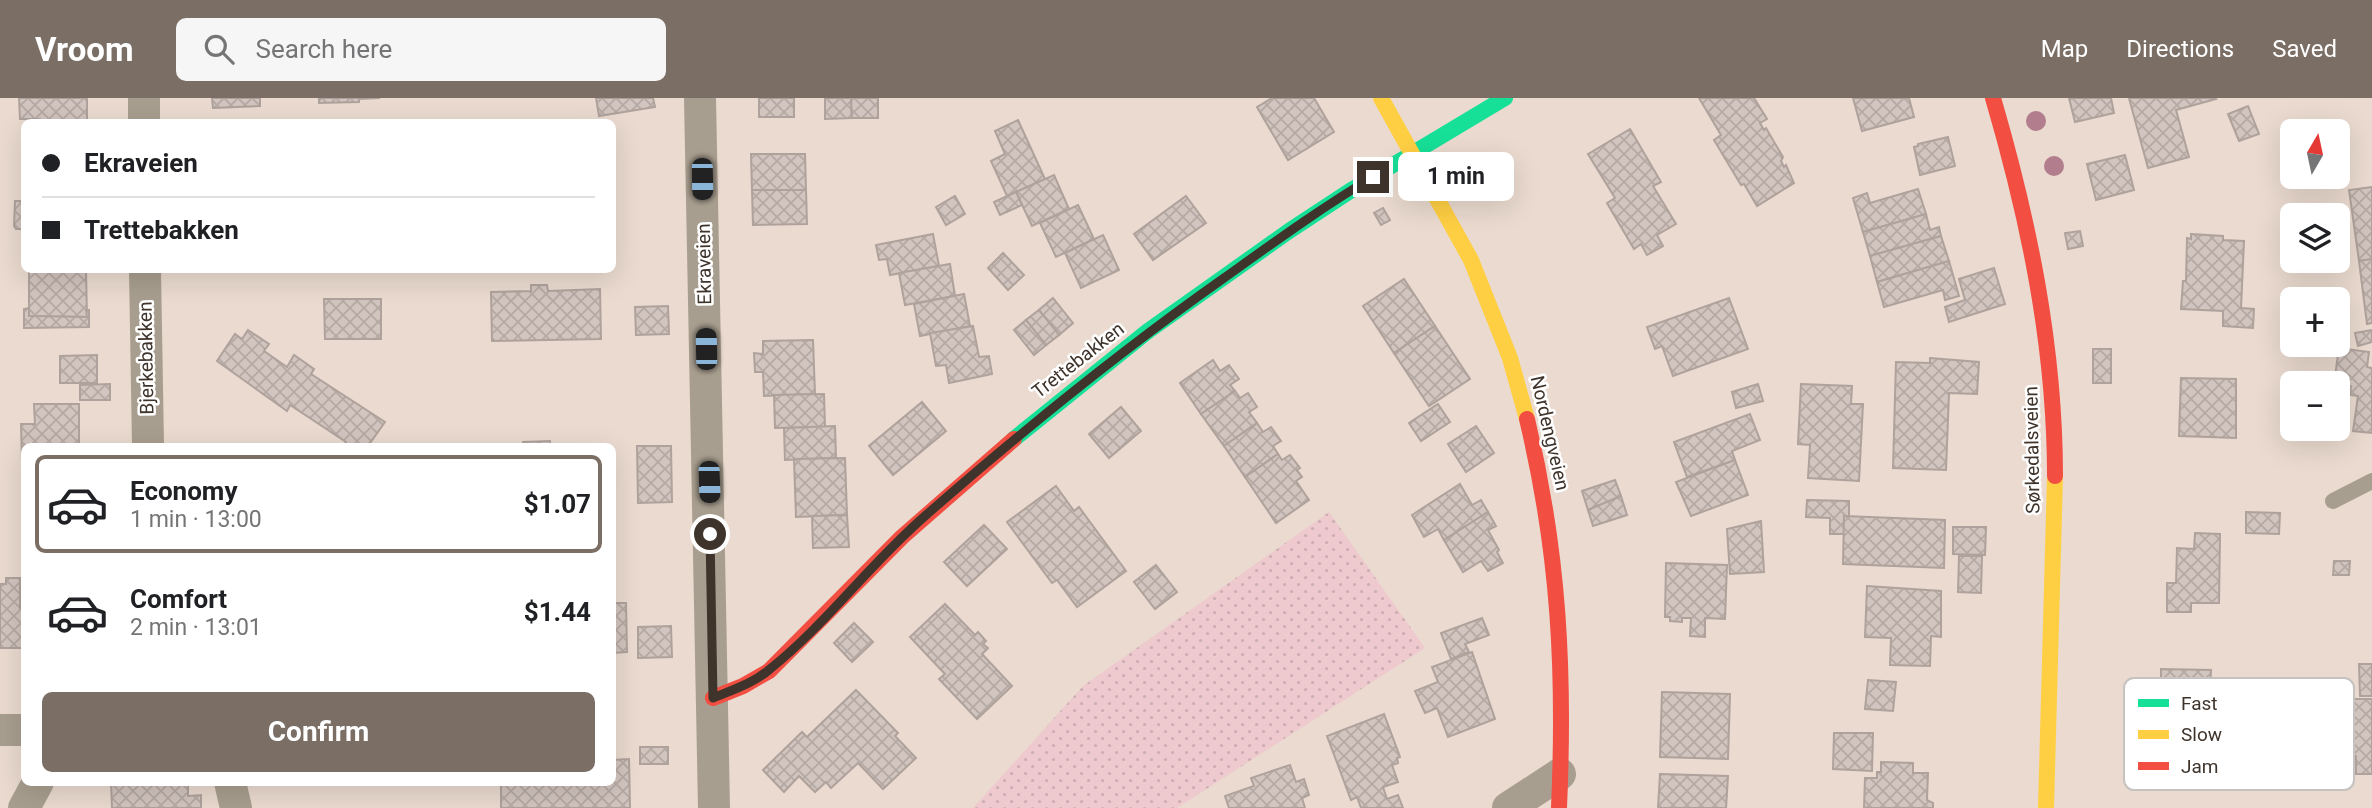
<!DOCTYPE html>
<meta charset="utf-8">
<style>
body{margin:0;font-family:Roboto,sans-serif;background:#f6f6f6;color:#202124;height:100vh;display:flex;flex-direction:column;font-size:26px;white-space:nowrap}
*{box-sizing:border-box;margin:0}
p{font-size:23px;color:#757577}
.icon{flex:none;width:38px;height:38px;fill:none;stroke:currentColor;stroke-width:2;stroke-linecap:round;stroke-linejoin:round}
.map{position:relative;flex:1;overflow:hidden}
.panel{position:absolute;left:21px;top:345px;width:595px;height:343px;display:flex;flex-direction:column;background:#fff;border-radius:10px;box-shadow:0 7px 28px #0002}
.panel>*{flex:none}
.banner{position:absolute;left:21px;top:21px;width:595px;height:154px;border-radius:10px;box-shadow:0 7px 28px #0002;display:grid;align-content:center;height:154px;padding:0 21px;background:#fff}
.needle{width:46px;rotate:9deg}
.tools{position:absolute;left:2280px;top:21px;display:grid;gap:14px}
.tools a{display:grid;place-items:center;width:70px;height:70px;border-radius:10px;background:#fff;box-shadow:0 7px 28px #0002;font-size:35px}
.end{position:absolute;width:32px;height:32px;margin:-16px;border:9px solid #3f342c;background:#fff;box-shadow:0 0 0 4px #fff}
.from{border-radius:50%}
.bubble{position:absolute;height:49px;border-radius:10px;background:#fff;box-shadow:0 7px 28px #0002;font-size:23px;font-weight:700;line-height:49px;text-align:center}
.car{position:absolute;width:21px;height:42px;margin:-21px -10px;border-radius:9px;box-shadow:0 0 5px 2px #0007;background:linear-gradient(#222 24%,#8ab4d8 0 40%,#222 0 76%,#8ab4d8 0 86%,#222 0)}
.banner b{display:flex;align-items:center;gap:24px;height:66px;font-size:26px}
.banner b+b{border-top:2px solid #e0e0e0}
.banner i{width:18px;height:18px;background:#202124}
ul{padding:12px 0 0;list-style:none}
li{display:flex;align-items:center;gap:21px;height:98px;margin:0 14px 10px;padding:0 7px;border:4px solid transparent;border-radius:10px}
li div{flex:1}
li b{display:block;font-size:26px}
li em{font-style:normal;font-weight:700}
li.current{border-color:#7b6e65}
li>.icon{width:63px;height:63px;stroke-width:1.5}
.primary-button{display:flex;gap:14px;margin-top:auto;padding:14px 21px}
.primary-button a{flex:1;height:80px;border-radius:10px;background:#7b6e65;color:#fff;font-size:28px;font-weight:700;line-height:80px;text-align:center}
header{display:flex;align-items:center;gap:42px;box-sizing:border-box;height:98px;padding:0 35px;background:#7b6e65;color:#fff}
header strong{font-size:33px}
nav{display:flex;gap:38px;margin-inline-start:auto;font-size:24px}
.search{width:490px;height:63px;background:#f6f6f6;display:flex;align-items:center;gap:18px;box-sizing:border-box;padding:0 24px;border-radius:10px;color:#757577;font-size:26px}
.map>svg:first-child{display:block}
</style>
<header>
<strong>Vroom</strong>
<div class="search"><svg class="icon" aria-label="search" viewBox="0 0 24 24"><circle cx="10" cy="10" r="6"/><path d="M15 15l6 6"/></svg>Search here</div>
<nav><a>Map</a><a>Directions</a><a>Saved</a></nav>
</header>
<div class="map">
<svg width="2372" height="710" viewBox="0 0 2372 710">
<defs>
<pattern id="park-dots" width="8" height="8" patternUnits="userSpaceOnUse" patternTransform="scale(1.75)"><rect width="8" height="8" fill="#eecacf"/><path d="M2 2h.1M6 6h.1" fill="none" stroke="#cdaeb2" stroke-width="1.8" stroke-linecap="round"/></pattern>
<pattern id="building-cross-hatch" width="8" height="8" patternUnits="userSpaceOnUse" patternTransform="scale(1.75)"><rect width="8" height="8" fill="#d2c4be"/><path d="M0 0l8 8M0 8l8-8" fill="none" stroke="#b5a9a3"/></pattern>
</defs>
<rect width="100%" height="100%" fill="#eadacf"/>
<polygon fill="url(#park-dots)" points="1329,414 1425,550 1177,710 973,710 1083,588"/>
<g fill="url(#building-cross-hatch)" stroke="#afa29c" stroke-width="2">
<polygon points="19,0 87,0 87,24 40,24 40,21 20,21"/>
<polygon points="212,0 260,0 260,8 213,10"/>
<polygon points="319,0 380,0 359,1 359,4 319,5"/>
<polygon points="596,0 653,0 655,9 599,18"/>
<rect x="759" y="0" width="35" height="19"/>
<polygon points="825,0 851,0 852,20 825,21"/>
<polygon points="851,0 878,0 878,20 852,20"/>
<polygon points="1272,0 1314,0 1334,34 1288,62 1257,9"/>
<polygon points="1699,0 1754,0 1767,21 1760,25 1764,32 1766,30 1783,59 1781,63 1784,69 1786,67 1794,85 1757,108 1744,86 1741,87 1714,42 1721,37"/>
<polygon points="1853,0 1909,0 1914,19 1862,33"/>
<polygon points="2069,0 2111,0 2114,15 2075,24"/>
<polygon points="2129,0 2215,0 2216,1 2176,12 2189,59 2148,70"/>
<polygon points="2248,8 2259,36 2239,43 2228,16"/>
<polygon points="1018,22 1045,81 1007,98 991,63 1005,56 995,33"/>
<polygon points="1630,31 1661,84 1653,88 1676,126 1657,137 1663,148 1647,157 1641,146 1634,151 1607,105 1615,100 1588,56"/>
<polygon points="1948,39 1955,68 1920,77 1914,49 1918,48 1918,46"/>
<polygon points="751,56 805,56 806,92 752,92"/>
<polygon points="2125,57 2134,92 2096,102 2087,66"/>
<polygon points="1054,77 1069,111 1032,128 1016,94"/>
<polygon points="2372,89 2372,161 2359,163 2349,92"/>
<polygon points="1918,91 1926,116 1863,134 1853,100 1867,95 1870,105"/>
<polygon points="752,92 806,92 807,126 753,127"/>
<polygon points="1016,94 1022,107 1000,117 994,104"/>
<polygon points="955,98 965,116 946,127 936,109"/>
<polygon points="1186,98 1206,125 1153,162 1134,136"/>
<polygon points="15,103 24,103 24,131 16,131 14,128"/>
<polygon points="1078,107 1094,141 1056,159 1040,125"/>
<polygon points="1383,110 1390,122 1381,127 1374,115"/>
<polygon points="1926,116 1930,132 1939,129 1941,138 1870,158 1863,134"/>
<polygon points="2080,133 2083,148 2068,151 2065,135"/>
<polygon points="933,136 939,168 890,177 887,161 879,162 876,147"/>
<polygon points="2191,136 2223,138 2223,142 2244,143 2241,210 2254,211 2253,230 2223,228 2223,213 2181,211 2183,183 2186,183 2187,140 2191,141"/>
<polygon points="1103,137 1119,172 1081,190 1065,155"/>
<polygon points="1941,138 1949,163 1877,184 1870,158"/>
<polygon points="1003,155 1024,177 1008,192 988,170"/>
<polygon points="2372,161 2372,225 2367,226 2359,163"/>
<polygon points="1949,163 1959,198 1945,202 1943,192 1884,209 1877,184"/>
<polygon points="950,166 955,198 905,207 899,175"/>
<polygon points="1994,170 2005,206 1949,224 1945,209 1965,202 1959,181"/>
<polygon points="29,172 86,172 87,219 29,218"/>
<polygon points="1404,181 1435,228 1394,255 1363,208"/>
<polygon points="531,187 547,187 548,193 600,191 601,241 492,243 491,194 531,193"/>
<polygon points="964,196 970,228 920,238 914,206"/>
<polygon points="1053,200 1073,225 1059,237 1039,212"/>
<polygon points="1729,200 1748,251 1673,278 1662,248 1655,251 1647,229"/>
<polygon points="324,201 381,201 381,241 325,241"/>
<polygon points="668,208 669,236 636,237 635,209"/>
<polygon points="29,210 29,218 87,219 86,212 89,212 89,229 24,230 24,211"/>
<polygon points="1039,212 1059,237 1046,247 1026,222"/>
<polygon points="1026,222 1046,247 1034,257 1014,232"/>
<polygon points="973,228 979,259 989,258 992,276 949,285 946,267 936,268 930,235"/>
<polygon points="1435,228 1470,281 1429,308 1394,255"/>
<polygon points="248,232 269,246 264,253 287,269 294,257 314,271 311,276 385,324 368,348 343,348 346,344 290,307 287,313 217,263 235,236 242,241"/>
<polygon points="2372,232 2372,244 2358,248 2355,235"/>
<polygon points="813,242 815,296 764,298 763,274 755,274 754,255 763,256 763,243"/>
<polygon points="2339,250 2369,254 2367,269 2372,270 2372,335 2353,333 2358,298 2350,297 2351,288 2334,285"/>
<rect x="2093" y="251" width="18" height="34"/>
<polygon points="97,257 97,285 60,285 60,258"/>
<polygon points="1930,260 1979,264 1977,296 1949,295 1946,372 1893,370 1896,264 1930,265"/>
<polygon points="1213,262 1220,273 1229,267 1239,281 1230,287 1235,293 1201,316 1180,285"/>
<polygon points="2181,280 2236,281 2236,340 2179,338"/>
<polygon points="110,286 110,302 80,302 80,287"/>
<polygon points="1758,286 1763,303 1736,310 1732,294"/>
<polygon points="1801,286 1852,288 1851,306 1863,306 1859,383 1808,380 1810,347 1798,346"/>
<polygon points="1235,293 1240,300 1248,295 1257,309 1249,314 1257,325 1224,348 1201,316"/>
<polygon points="824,296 825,329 775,330 774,297"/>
<polygon points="922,304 946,333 893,377 869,348"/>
<polygon points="34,306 79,306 79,348 24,348 24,365 22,365 21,326 35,326"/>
<polygon points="1438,306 1450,324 1421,343 1409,325"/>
<polygon points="1121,309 1141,333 1109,360 1089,336"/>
<polygon points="1750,316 1760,342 1732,353 1735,362 1687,379 1674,344"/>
<polygon points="1257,325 1263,334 1271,329 1281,343 1273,348 1278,356 1245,379 1224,348"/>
<polygon points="835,328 836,360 785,362 784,330"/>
<polygon points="1476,328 1494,355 1466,374 1448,346"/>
<polygon points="550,343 550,348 523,348 523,344"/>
<polygon points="637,348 671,348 672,404 638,405"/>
<polygon points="1278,356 1282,362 1290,357 1300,370 1297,372 1302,379 1296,383 1309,402 1276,425 1245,379"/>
<polygon points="845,360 847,417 796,419 794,361"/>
<polygon points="1735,362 1748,397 1691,418 1676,384"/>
<polygon points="1615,382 1621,398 1588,412 1582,393"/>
<polygon points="1460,386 1472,407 1481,402 1488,414 1444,442 1438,431 1424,439 1412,417"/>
<polygon points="1056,388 1074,413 1079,409 1126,473 1077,509 1057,482 1052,485 1007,424"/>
<polygon points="1621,398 1627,417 1593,428 1588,412"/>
<polygon points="1807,402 1849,403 1849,419 1844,418 1844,436 1830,436 1830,420 1806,419"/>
<polygon points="1488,414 1496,428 1488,432 1499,452 1497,454 1503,465 1488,473 1481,463 1463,474 1444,442"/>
<polygon points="2246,414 2280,415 2279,436 2246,435"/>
<polygon points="847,417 849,449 813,450 812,418"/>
<polygon points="1844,418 1945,422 1944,470 1843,466"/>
<polygon points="1761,423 1764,474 1730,476 1727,431"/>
<polygon points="984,427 1007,451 967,488 944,464"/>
<polygon points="1953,429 1986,429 1985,457 1953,456"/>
<polygon points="2195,435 2220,436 2219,505 2191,505 2191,514 2167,514 2167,485 2176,485 2177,450 2194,451"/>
<polygon points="1959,458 1982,458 1981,495 1958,494"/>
<polygon points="2334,463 2350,463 2349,477 2333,477"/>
<polygon points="1666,465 1727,467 1725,521 1705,520 1705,539 1690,538 1691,520 1682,520 1682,524 1670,523 1670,519 1665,519"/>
<polygon points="1156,467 1177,494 1155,511 1134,484"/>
<polygon points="6,480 20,480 20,510 24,510 24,550 0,550 0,486 6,486"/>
<polygon points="1867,488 1941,493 1941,539 1931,538 1930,568 1890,567 1891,540 1865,539"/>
<polygon points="612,505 626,505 627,554 612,555"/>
<polygon points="945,506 975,537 978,534 986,543 983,546 988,550 982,556 1012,588 977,621 939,581 945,576 910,539"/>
<polygon points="1482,520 1489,537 1465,546 1469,554 1451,561 1441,535"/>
<polygon points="854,525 873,544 852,564 834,545"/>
<polygon points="671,528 672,559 638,560 638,529"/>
<polygon points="1472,554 1495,621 1448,639 1437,610 1425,615 1415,593 1438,584 1432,569"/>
<polygon points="2359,566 2372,566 2372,598 2360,598"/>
<polygon points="2161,571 2211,572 2210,596 2214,596 2214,618 2208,619 2208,653 2161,652"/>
<polygon points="1868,582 1896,584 1893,613 1865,611"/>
<polygon points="856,592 898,635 895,638 916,660 883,691 858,665 831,690 826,684 815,694 799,678 784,694 763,672 802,634 807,639"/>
<polygon points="1662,594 1730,596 1728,661 1660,659"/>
<polygon points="2351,601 2372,601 2372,676 2356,676 2356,658 2352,658 2352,629 2346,629 2346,616 2352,616"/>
<polygon points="1384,616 1400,659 1397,660 1398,665 1392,667 1398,684 1383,689 1387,701 1398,697 1403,710 1361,710 1357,699 1351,702 1327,638"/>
<polygon points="1834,635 1873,635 1872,673 1833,671"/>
<rect x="640" y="649" width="28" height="17"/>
<polygon points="629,661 630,710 501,710 501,684 612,684 612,662"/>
<polygon points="1881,664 1913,665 1913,675 1928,675 1927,702 1933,705 1933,710 1864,710 1865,680 1877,680 1877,674 1881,674"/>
<polygon points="1290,667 1296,684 1304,681 1309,697 1302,700 1305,710 1229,710 1225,698 1254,688 1251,680"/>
<polygon points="1660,676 1728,678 1726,710 1658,710"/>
<polygon points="111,684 188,684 188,698 201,697 201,710 112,710"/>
</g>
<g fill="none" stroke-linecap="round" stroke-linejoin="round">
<polyline stroke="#a89e8f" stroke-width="16" points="2333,403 2372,383"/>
<g stroke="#a89e8f" stroke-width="32">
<polyline points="144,0 144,24"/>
<polyline points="700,0 714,710"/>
<polyline points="145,172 148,348"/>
<polyline points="0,632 24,632"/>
<polyline points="230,684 236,710"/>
<polyline points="24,710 38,684"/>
<polyline points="1508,710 1560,676"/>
</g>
<polyline stroke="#16e098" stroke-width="16" points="1014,341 1148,233 1289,133 1353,91 1505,0"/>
<g stroke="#ffcf43" stroke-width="16">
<polyline points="1381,0 1471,162 1510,260 1527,321"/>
<polyline points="2046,710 2055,378"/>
</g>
<g stroke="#f24e42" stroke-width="16">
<path d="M1993,0C2029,123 2055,249 2055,378"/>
<path d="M1527,321C1559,455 1565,573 1559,710"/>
<polyline points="713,600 743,588 769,573 902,439 1014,341"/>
</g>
</g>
<g fill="#b27e8e">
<circle cx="2036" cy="23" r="10"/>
<circle cx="2054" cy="68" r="10"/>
</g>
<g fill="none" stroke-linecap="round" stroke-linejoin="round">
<path stroke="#3f342c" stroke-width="9" d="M710,436L713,600C732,592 754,585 770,571C826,526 870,466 925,418C1021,334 1119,254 1224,180C1273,145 1321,110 1373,79"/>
</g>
<g text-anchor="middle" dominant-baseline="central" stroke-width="5" stroke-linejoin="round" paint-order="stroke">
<g font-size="19" fill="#3f342c" stroke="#fff">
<text transform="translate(704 166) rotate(-91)">Ekraveien</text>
<text transform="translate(146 260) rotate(-91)">Bjerkebakken</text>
<text transform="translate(1078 262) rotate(-38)">Trettebakken</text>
<text transform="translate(1550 335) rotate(77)">Nordengveien</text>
<text transform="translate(2032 352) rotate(-91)">Sørkedalsveien</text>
</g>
</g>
<rect x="2124" y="580" width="230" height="112" rx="10" fill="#fff" stroke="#c5c2c0" stroke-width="2"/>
<rect x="2138" y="601" width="31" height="8" fill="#16e098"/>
<rect x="2138" y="632" width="31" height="9" fill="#ffcf43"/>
<rect x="2138" y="664" width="31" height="8" fill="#f24e42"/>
<g font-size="19" fill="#3f342c">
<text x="2181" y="612">Fast</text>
<text x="2181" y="643">Slow</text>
<text x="2181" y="675">Jam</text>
</g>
</svg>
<div class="tools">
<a><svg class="needle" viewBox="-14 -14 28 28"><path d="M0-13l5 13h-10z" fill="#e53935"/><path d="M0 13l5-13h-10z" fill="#757577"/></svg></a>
<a><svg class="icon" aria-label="layers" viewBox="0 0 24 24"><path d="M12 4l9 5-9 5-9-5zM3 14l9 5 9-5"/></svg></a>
<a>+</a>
<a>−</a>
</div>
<i class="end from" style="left:710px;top:436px"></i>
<i class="end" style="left:1373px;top:79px"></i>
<div class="bubble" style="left:1398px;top:54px;width:116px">1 min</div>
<i class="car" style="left:702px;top:81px;rotate:179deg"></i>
<i class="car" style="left:706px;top:251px;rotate:359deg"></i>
<i class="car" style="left:709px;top:384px;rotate:178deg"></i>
<div class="banner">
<b><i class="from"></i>Ekraveien</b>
<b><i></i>Trettebakken</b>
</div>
<section class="panel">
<ul>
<li class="current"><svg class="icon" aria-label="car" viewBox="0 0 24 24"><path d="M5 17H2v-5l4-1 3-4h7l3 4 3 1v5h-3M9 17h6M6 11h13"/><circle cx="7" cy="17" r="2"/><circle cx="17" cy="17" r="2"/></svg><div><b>Economy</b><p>1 min · 13:00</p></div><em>$1.07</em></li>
<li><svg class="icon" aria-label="car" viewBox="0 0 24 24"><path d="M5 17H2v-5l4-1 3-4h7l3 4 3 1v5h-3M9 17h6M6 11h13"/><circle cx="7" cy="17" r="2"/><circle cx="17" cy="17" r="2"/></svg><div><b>Comfort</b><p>2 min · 13:01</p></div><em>$1.44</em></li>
</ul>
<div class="primary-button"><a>Confirm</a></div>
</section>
</div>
